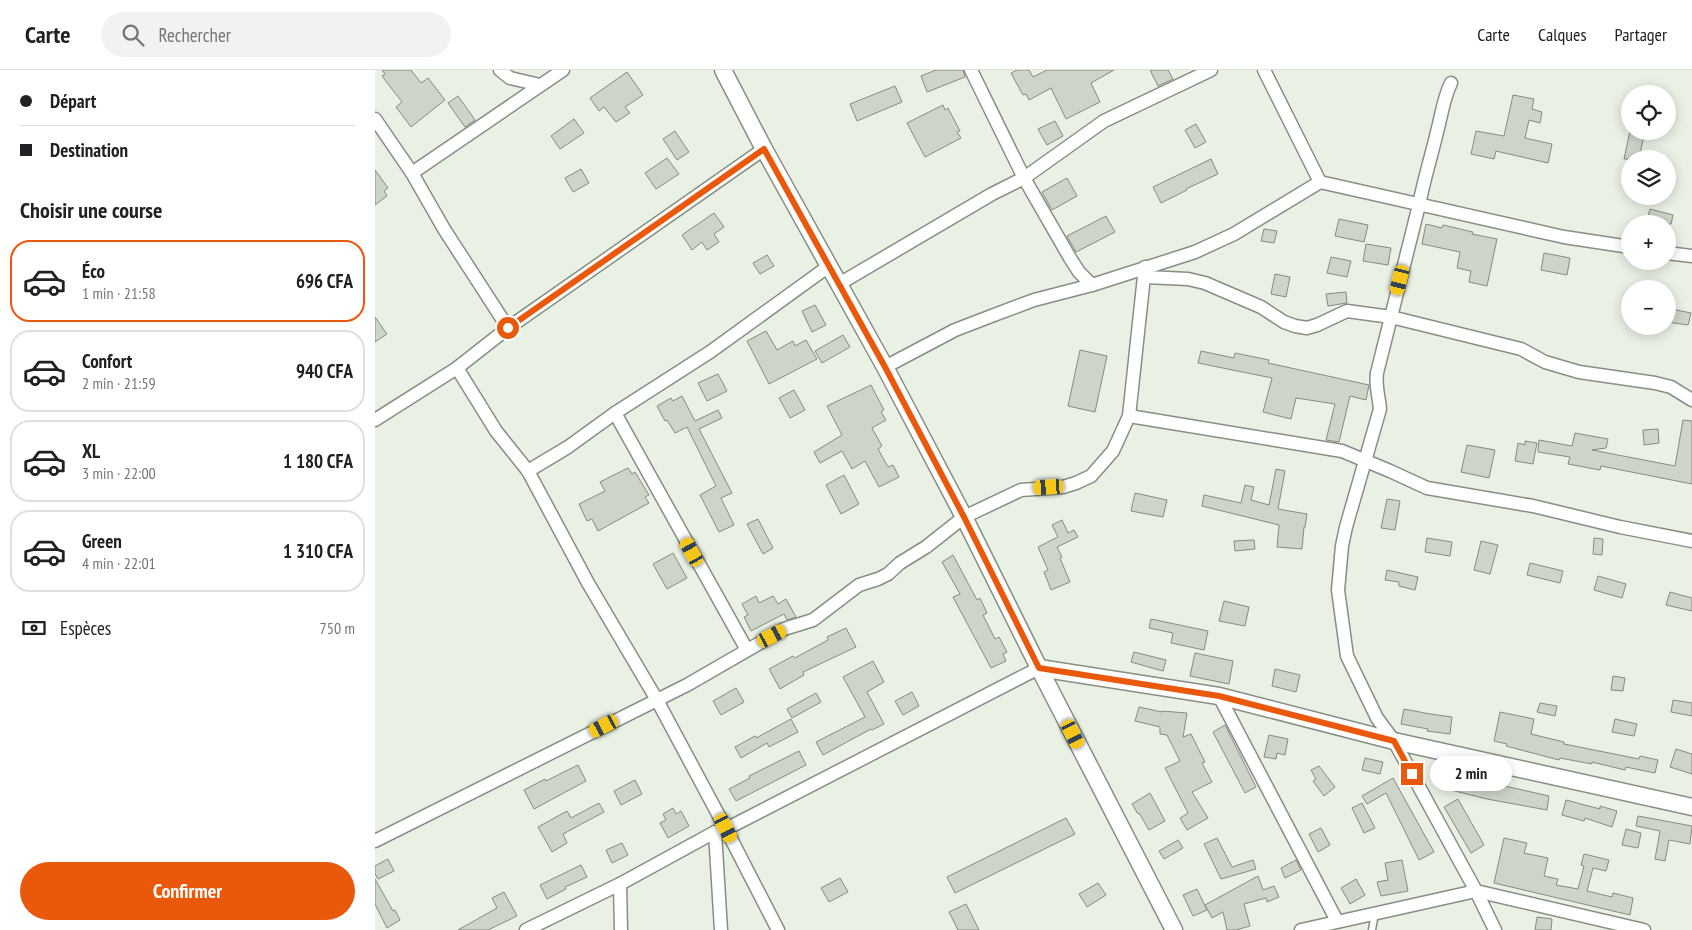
<!DOCTYPE html>
<html lang="fr">
<meta charset="utf-8">
<style>
body{margin:0;font-family:"PT Sans Narrow",sans-serif;background:#f2f2f2;color:#202124;height:100vh;display:flex;flex-direction:column;font-size:19px;white-space:nowrap}
*{box-sizing:border-box;margin:0}
p{font-size:16px;color:#757577}
.icon{flex:none;width:28px;height:28px;fill:none;stroke:currentColor;stroke-width:2;stroke-linecap:round;stroke-linejoin:round}
.map{position:relative;flex:1;overflow:hidden}
.details{display:flex;flex-direction:column;background:#fff;width:375px}
.details>*{flex:none}
.banner{display:grid;align-content:center;height:110px;padding:0 20px;background:#fff}
.fabs{position:absolute;left:1246px;top:15px;display:grid;gap:10px}
.fabs a{display:grid;place-items:center;width:55px;height:55px;border-radius:50%;background:#fff;box-shadow:0 2px 12px #0003;font-size:25px}
.end{position:absolute;width:22px;height:22px;margin:-11px;border:6px solid #ea580c;background:#fff;box-shadow:0 0 0 2px #fff}
.from{border-radius:50%}
.bubble{position:absolute;height:35px;border-radius:18px;background:#fff;box-shadow:0 2px 12px #0003;font-size:16px;font-weight:700;line-height:35px;text-align:center}
.car{position:absolute;width:15px;height:30px;margin:-15px -8px;border-radius:6px;box-shadow:0 0 4px 1px #0007;background:linear-gradient(#f5c518 24%,#345 0 40%,#f5c518 0 76%,#345 0 86%,#f5c518 0)}
.banner b{display:flex;align-items:center;gap:18px;height:48px;font-size:19px}
.banner b+b{border-top:1px solid #e0e0e0}
.banner i{width:12px;height:12px;background:#202124}
ul{padding:0;list-style:none}
li{display:flex;align-items:center;gap:15px;height:82px;margin:0 10px 8px;padding:0 10px;border:2px solid #e0e0e0;border-radius:20px}
li div{flex:1}
li b{display:block;font-size:19px}
li em{font-style:normal;font-weight:700}
li.current{border-color:#ea580c}
li>.icon{width:45px;height:45px;stroke-width:1.5}
h2{padding:0 20px;font-size:22px;line-height:60px}
.pay{display:flex;align-items:center;gap:12px;height:55px;padding:0 20px;font-size:19px}
.pay p{margin-inline-start:auto}
.action{display:flex;gap:10px;margin-top:auto;padding:10px 20px}
.action a{flex:1;height:58px;border-radius:30px;background:#ea580c;color:#fff;font-size:20px;font-weight:700;line-height:58px;text-align:center}
header{display:flex;align-items:center;gap:30px;box-sizing:border-box;height:70px;padding:0 25px;background:#fff;border-bottom:1px solid #e0e0e0}
header strong{font-size:24px}
nav{display:flex;gap:28px;margin-inline-start:auto;font-size:18px}
.search{width:350px;height:45px;background:#f2f2f2;display:flex;align-items:center;gap:12px;box-sizing:border-box;padding:0 18px;border-radius:28px;color:#757577;font-size:19px}
main{display:flex;flex:1;min-height:0}
.map>svg:first-child{display:block}
</style>
<header>
<strong>Carte</strong>
<div class="search"><svg class="icon" aria-label="search" viewBox="0 0 24 24"><circle cx="10" cy="10" r="6"/><path d="M15 15l6 6"/></svg>Rechercher</div>
<nav><a>Carte</a><a>Calques</a><a>Partager</a></nav>
</header>
<main>
<section class="details">
<div class="banner">
<b><i class="from"></i>Départ</b>
<b><i></i>Destination</b>
</div>
<h2>Choisir une course</h2>
<ul>
<li class="current"><svg class="icon" aria-label="car" viewBox="0 0 24 24"><path d="M5 17H2v-5l4-1 3-4h7l3 4 3 1v5h-3M9 17h6M6 11h13"/><circle cx="7" cy="17" r="2"/><circle cx="17" cy="17" r="2"/></svg><div><b>Éco</b><p>1 min · 21:58</p></div><em>696 CFA</em></li>
<li><svg class="icon" aria-label="car" viewBox="0 0 24 24"><path d="M5 17H2v-5l4-1 3-4h7l3 4 3 1v5h-3M9 17h6M6 11h13"/><circle cx="7" cy="17" r="2"/><circle cx="17" cy="17" r="2"/></svg><div><b>Confort</b><p>2 min · 21:59</p></div><em>940 CFA</em></li>
<li><svg class="icon" aria-label="car" viewBox="0 0 24 24"><path d="M5 17H2v-5l4-1 3-4h7l3 4 3 1v5h-3M9 17h6M6 11h13"/><circle cx="7" cy="17" r="2"/><circle cx="17" cy="17" r="2"/></svg><div><b>XL</b><p>3 min · 22:00</p></div><em>1 180 CFA</em></li>
<li><svg class="icon" aria-label="car" viewBox="0 0 24 24"><path d="M5 17H2v-5l4-1 3-4h7l3 4 3 1v5h-3M9 17h6M6 11h13"/><circle cx="7" cy="17" r="2"/><circle cx="17" cy="17" r="2"/></svg><div><b>Green</b><p>4 min · 22:01</p></div><em>1 310 CFA</em></li>
</ul>
<div class="pay"><svg class="icon" aria-label="cash" viewBox="0 0 24 24"><path d="M3 7h18v10H3z"/><circle cx="12" cy="12" r="2"/></svg>Espèces<p>750 m</p></div>
<div class="action"><a>Confirmer</a></div>
</section>
<div class="map">
<svg width="1317" height="860" viewBox="0 0 1317 860">
<rect width="100%" height="100%" fill="#e9f0e4"/>
<g fill="#cdd4c8" stroke="#858b80">
<polygon points="7,0 36,0 46,13 53,8 70,30 36,57 21,37 27,32 7,6 10,4"/>
<polygon points="561,0 588,0 590,7 552,22 546,6"/>
<polygon points="642,0 654,0 658,7 672,0 739,0 716,13 725,32 691,49 676,18 654,30 651,24 648,25 636,3"/>
<polygon points="775,0 793,0 798,9 783,16"/>
<polygon points="252,2 268,25 250,37 255,43 241,52 229,37 224,41 215,28"/>
<polygon points="520,16 527,32 482,51 475,34"/>
<polygon points="1138,25 1159,29 1157,39 1167,42 1165,53 1154,50 1150,68 1177,74 1173,93 1121,81 1119,89 1096,84 1101,61 1129,66"/>
<polygon points="83,26 100,50 90,57 73,33"/>
<polygon points="568,35 570,40 573,38 585,61 582,62 586,68 550,87 532,53"/>
<polygon points="199,49 209,63 185,79 176,66"/>
<polygon points="680,51 688,66 672,75 663,59"/>
<polygon points="821,54 831,72 820,78 810,60"/>
<polygon points="300,61 314,82 302,90 288,69"/>
<polygon points="1255,61 1270,61 1264,89 1249,89"/>
<polygon points="292,88 304,104 281,119 270,103"/>
<polygon points="836,89 843,104 811,119 812,120 786,133 778,117"/>
<polygon points="206,99 214,113 198,122 190,108"/>
<polygon points="0,100 13,118 9,121 12,126 0,135"/>
<polygon points="692,108 702,126 677,140 667,122"/>
<polygon points="1275,139 1298,145 1296,154 1271,154"/>
<polygon points="339,143 349,157 339,164 344,172 332,180 327,172 317,180 307,165"/>
<polygon points="731,146 740,162 701,182 692,166"/>
<polygon points="964,149 993,155 989,172 960,166"/>
<polygon points="1051,154 1067,158 1068,155 1098,162 1097,164 1122,169 1112,216 1094,212 1096,201 1082,198 1085,182 1047,174"/>
<polygon points="889,159 902,161 899,173 886,171"/>
<polygon points="991,174 1016,178 1013,195 988,191"/>
<polygon points="1169,183 1195,188 1192,205 1166,200"/>
<polygon points="392,185 399,196 385,204 378,193"/>
<polygon points="956,187 976,191 972,207 952,203"/>
<polygon points="900,204 915,207 911,227 896,224"/>
<polygon points="971,222 972,233 953,236 951,224"/>
<polygon points="440,235 451,255 437,262 427,241"/>
<polygon points="1292,238 1316,243 1313,255 1292,252"/>
<polygon points="0,247 12,264 0,272"/>
<polygon points="391,261 402,280 418,271 420,276 431,270 442,289 394,314 372,271"/>
<polygon points="468,265 475,277 447,293 440,281"/>
<polygon points="705,280 732,286 720,342 693,336"/>
<polygon points="826,281 859,288 860,283 894,290 893,293 994,315 991,330 975,326 964,372 951,370 960,334 921,328 916,349 888,342 897,308 823,293"/>
<polygon points="343,304 352,321 332,331 323,313"/>
<polygon points="496,315 509,340 506,342 511,350 497,358 507,376 503,379 513,397 518,395 524,407 504,417 490,391 477,399 467,381 445,393 439,382 467,365 452,336"/>
<polygon points="419,320 430,340 415,348 404,328"/>
<polygon points="307,326 320,351 343,340 347,348 324,359 357,423 346,428 359,455 344,462 325,425 341,416 312,357 300,363 292,350 290,351 282,336 296,328 298,331"/>
<polygon points="1308,350 1317,351 1317,414 1226,396 1225,400 1193,394 1195,387 1163,382 1164,370 1197,376 1200,363 1233,369 1231,378 1217,380 1300,396"/>
<polygon points="1283,359 1284,373 1269,375 1268,360"/>
<polygon points="1150,371 1162,373 1158,394 1140,391 1143,373 1150,375"/>
<polygon points="1092,375 1120,380 1114,408 1086,402"/>
<polygon points="253,398 257,404 260,402 274,425 270,427 274,433 223,461 217,449 212,451 204,434 230,421 225,412"/>
<polygon points="901,399 910,401 903,439 932,444 930,457 929,457 927,479 902,477 904,455 827,436 829,425 866,433 870,415 879,417 876,430 894,435"/>
<polygon points="469,405 484,434 466,444 451,415"/>
<polygon points="760,423 792,430 788,447 756,441"/>
<polygon points="1012,429 1025,431 1020,460 1006,458"/>
<polygon points="383,449 398,478 388,484 372,454"/>
<polygon points="687,450 693,463 699,460 703,467 682,477 687,487 685,488 695,512 676,520 669,502 673,500 663,477 683,467 677,455"/>
<polygon points="1052,468 1077,472 1075,486 1050,482"/>
<polygon points="1219,468 1228,469 1227,485 1218,484"/>
<polygon points="879,470 880,479 860,481 859,471"/>
<polygon points="1106,471 1123,475 1115,504 1099,500"/>
<polygon points="298,483 312,508 292,519 278,494"/>
<polygon points="578,485 602,530 605,528 612,543 608,545 620,569 624,567 632,582 628,584 631,591 616,598 578,527 585,524 567,492"/>
<polygon points="1155,493 1188,501 1185,513 1152,505"/>
<polygon points="1012,500 1043,507 1040,520 1024,516 1024,512 1010,510"/>
<polygon points="1223,506 1251,514 1247,528 1219,520"/>
<polygon points="1295,522 1317,528 1317,541 1291,535"/>
<polygon points="381,526 384,533 398,526 403,534 411,529 421,547 412,550 409,544 376,561 369,547 373,545 367,534"/>
<polygon points="849,531 874,537 870,556 844,551"/>
<polygon points="776,549 833,561 829,580 796,573 798,563 774,558"/>
<polygon points="471,558 481,577 428,602 429,605 405,619 394,599 418,586 420,588 453,570 452,567"/>
<polygon points="759,582 791,590 788,601 756,592"/>
<polygon points="820,583 858,591 854,614 815,606"/>
<polygon points="498,591 509,612 492,622 509,654 497,660 496,659 448,685 441,672 490,647 468,607"/>
<polygon points="900,599 925,605 921,622 897,616"/>
<polygon points="1238,606 1250,608 1248,621 1236,620"/>
<polygon points="361,618 369,632 346,645 338,631"/>
<polygon points="537,622 544,636 528,645 520,631"/>
<polygon points="441,623 446,632 417,648 412,639"/>
<polygon points="1298,630 1317,633 1317,646 1296,642"/>
<polygon points="1165,633 1182,636 1180,646 1162,642"/>
<polygon points="764,637 787,642 787,641 812,643 808,667 816,664 830,692 827,693 837,712 817,722 833,748 812,760 805,748 813,743 790,698 805,691 792,665 785,664 785,657 760,651"/>
<polygon points="1029,639 1055,644 1077,647 1075,664 1052,661 1053,659 1026,654"/>
<polygon points="1125,642 1159,649 1156,664 1189,672 1189,674 1264,689 1265,686 1283,690 1280,703 1251,697 1250,700 1217,692 1217,694 1185,688 1184,690 1131,676 1132,674 1119,671"/>
<polygon points="416,649 423,662 394,677 392,673 366,688 360,677 380,666 381,668"/>
<polygon points="1240,649 1262,654 1259,666 1237,662"/>
<polygon points="850,655 881,717 870,723 838,662"/>
<polygon points="894,665 913,669 910,685 902,683 901,689 889,687"/>
<polygon points="1301,679 1317,684 1317,704 1295,697"/>
<polygon points="424,681 431,695 361,731 354,719 375,708 374,706"/>
<polygon points="990,688 1008,692 1005,704 987,700"/>
<polygon points="203,695 211,711 159,739 149,720 170,709 171,711"/>
<polygon points="944,696 960,717 949,726 938,711 941,709 936,700"/>
<polygon points="1076,704 1121,716 1121,714 1174,726 1172,740 1112,729 1072,719"/>
<polygon points="1018,708 1059,782 1044,790 1011,723 992,734 987,726"/>
<polygon points="260,710 267,724 246,735 239,721"/>
<polygon points="775,723 790,751 774,760 764,743 763,744 757,734"/>
<polygon points="1083,729 1109,775 1096,783 1069,737"/>
<polygon points="1191,730 1225,739 1225,736 1242,741 1237,757 1210,748 1209,751 1187,745"/>
<polygon points="224,733 229,742 188,764 192,773 177,782 163,757 192,741 196,748"/>
<polygon points="987,733 1000,758 989,763 977,738"/>
<polygon points="298,738 301,744 306,741 314,756 293,768 285,753 291,750 288,744"/>
<polygon points="1263,746 1317,756 1315,774 1294,770 1290,791 1280,789 1285,761 1261,756"/>
<polygon points="691,748 700,764 580,823 572,807"/>
<polygon points="946,758 955,775 943,782 934,764"/>
<polygon points="1251,759 1266,763 1263,778 1247,775"/>
<polygon points="842,768 857,797 878,790 881,799 846,809 829,774"/>
<polygon points="1129,768 1152,773 1149,783 1173,788 1169,806 1183,809 1181,815 1203,819 1209,796 1206,795 1209,784 1234,790 1231,801 1218,798 1212,821 1237,827 1238,823 1258,828 1255,845 1119,813"/>
<polygon points="803,770 808,778 789,789 784,781"/>
<polygon points="247,773 253,785 237,793 231,780"/>
<polygon points="13,789 19,801 3,809 0,804 0,796"/>
<polygon points="921,790 926,800 910,808 906,798"/>
<polygon points="1027,790 1033,821 1006,826 1002,812 1013,810 1010,793"/>
<polygon points="206,795 212,807 190,817 191,819 172,829 165,815"/>
<polygon points="883,806 888,820 899,816 904,827 892,832 891,828 869,834 875,856 861,860 852,860 848,842 837,848 830,835"/>
<polygon points="465,808 473,822 454,832 446,818"/>
<polygon points="0,809 18,841 20,840 25,850 12,858 0,834"/>
<polygon points="981,809 990,825 975,834 966,818"/>
<polygon points="723,813 731,825 712,837 704,824"/>
<polygon points="822,819 832,840 818,846 808,825"/>
<polygon points="129,822 142,846 113,860 83,860 122,838 117,828"/>
<polygon points="591,834 604,860 583,860 574,842"/>
<polygon points="1162,847 1177,849 1176,860 1160,860"/>
</g>
<g fill="none" stroke-linecap="round" stroke-linejoin="round">
<g stroke="#878e83" stroke-width="9">
<polyline id="service" points="997,860 1000,843"/>
</g>
<g stroke="#878e83" stroke-width="15">
<g id="minor">
<polyline points="125,0 135,8 165,15"/>
<polyline points="596,0 649,108 695,188 704,202 717,215"/>
<path d="M1076,13C1069,27 1067,42 1063,58C1057,84 1049,109 1044,135L1002,303C1000,315 1004,327 1005,339L971,457L967,476L963,520L972,586L1002,648L1019,671L1101,821L1269,860"/>
<polyline points="0,49 37,103"/>
<polyline points="945,112 1189,167 1255,177"/>
<polyline points="1292,183 1317,186"/>
<polyline points="770,207 813,209 830,213 886,237 909,252 920,256 932,258 942,255 972,241 1016,247 1146,279 1170,292 1204,302 1280,313 1296,317 1317,330"/>
<polyline points="464,214 617,124 649,108 729,51 836,0"/>
<polyline points="133,258 69,159 37,103 188,0"/>
<polyline points="510,297 580,260 619,245 659,230 717,215 820,182 859,164 945,112 889,0"/>
<polyline points="240,343 372,580"/>
<polyline points="754,346 967,381 1015,401 1052,418 1158,436 1245,457 1317,471"/>
<polyline points="0,350 82,298 133,258 389,79"/>
<polyline points="153,401 193,377 240,343 335,282 454,196"/>
<polyline points="844,626 962,851"/>
<polyline points="340,762 346,860"/>
<polyline points="0,771 282,630 213,513 153,401 121,361 82,298"/>
<polyline points="245,814 246,860"/>
<polyline points="151,860 245,814 340,762 351,759 664,598"/>
<polyline points="403,860 351,759 282,630 312,615 409,559 438,550 484,515 503,509 513,504 525,493 551,477 589,447 646,420 688,417 701,413 716,406 738,381 754,346 770,197"/>
<polyline points="926,860 1101,821 1120,860"/>
</g>
</g>
<g stroke="#878e83" stroke-width="19">
<g id="tertiary">
<polyline points="348,0 389,79 510,297 589,447 664,598 844,626 1019,671 1317,737"/>
<polyline points="664,598 799,860"/>
</g>
</g>
<use href="#service" stroke="#fff" stroke-width="6"/>
<use href="#minor" stroke="#fff" stroke-width="12"/>
<use href="#tertiary" stroke="#fff" stroke-width="16"/>
</g>
<g fill="none" stroke-linecap="round" stroke-linejoin="round">
<polyline stroke="#ea580c" stroke-width="6" points="133,258 389,79 510,297 589,447 664,598 844,626 1019,671 1037,704"/>
</g>
</svg>
<div class="fabs">
<a><svg class="icon" aria-label="locate" viewBox="0 0 24 24"><circle cx="12" cy="12" r="6"/><path d="M12 2v4M12 18v4M2 12h4M18 12h4"/></svg></a>
<a><svg class="icon" aria-label="layers" viewBox="0 0 24 24"><path d="M12 4l9 5-9 5-9-5zM3 14l9 5 9-5"/></svg></a>
<a>+</a>
<a>−</a>
</div>
<i class="end from" style="left:133px;top:258px"></i>
<i class="end" style="left:1037px;top:704px"></i>
<div class="bubble" style="left:1055px;top:686px;width:82px">2 min</div>
<i class="car" style="left:1025px;top:210px;rotate:194deg"></i>
<i class="car" style="left:674px;top:417px;rotate:267deg"></i>
<i class="car" style="left:317px;top:482px;rotate:331deg"></i>
<i class="car" style="left:397px;top:566px;rotate:62deg"></i>
<i class="car" style="left:229px;top:656px;rotate:243deg"></i>
<i class="car" style="left:698px;top:664px;rotate:153deg"></i>
<i class="car" style="left:351px;top:758px;rotate:153deg"></i>
</div>
</main>
